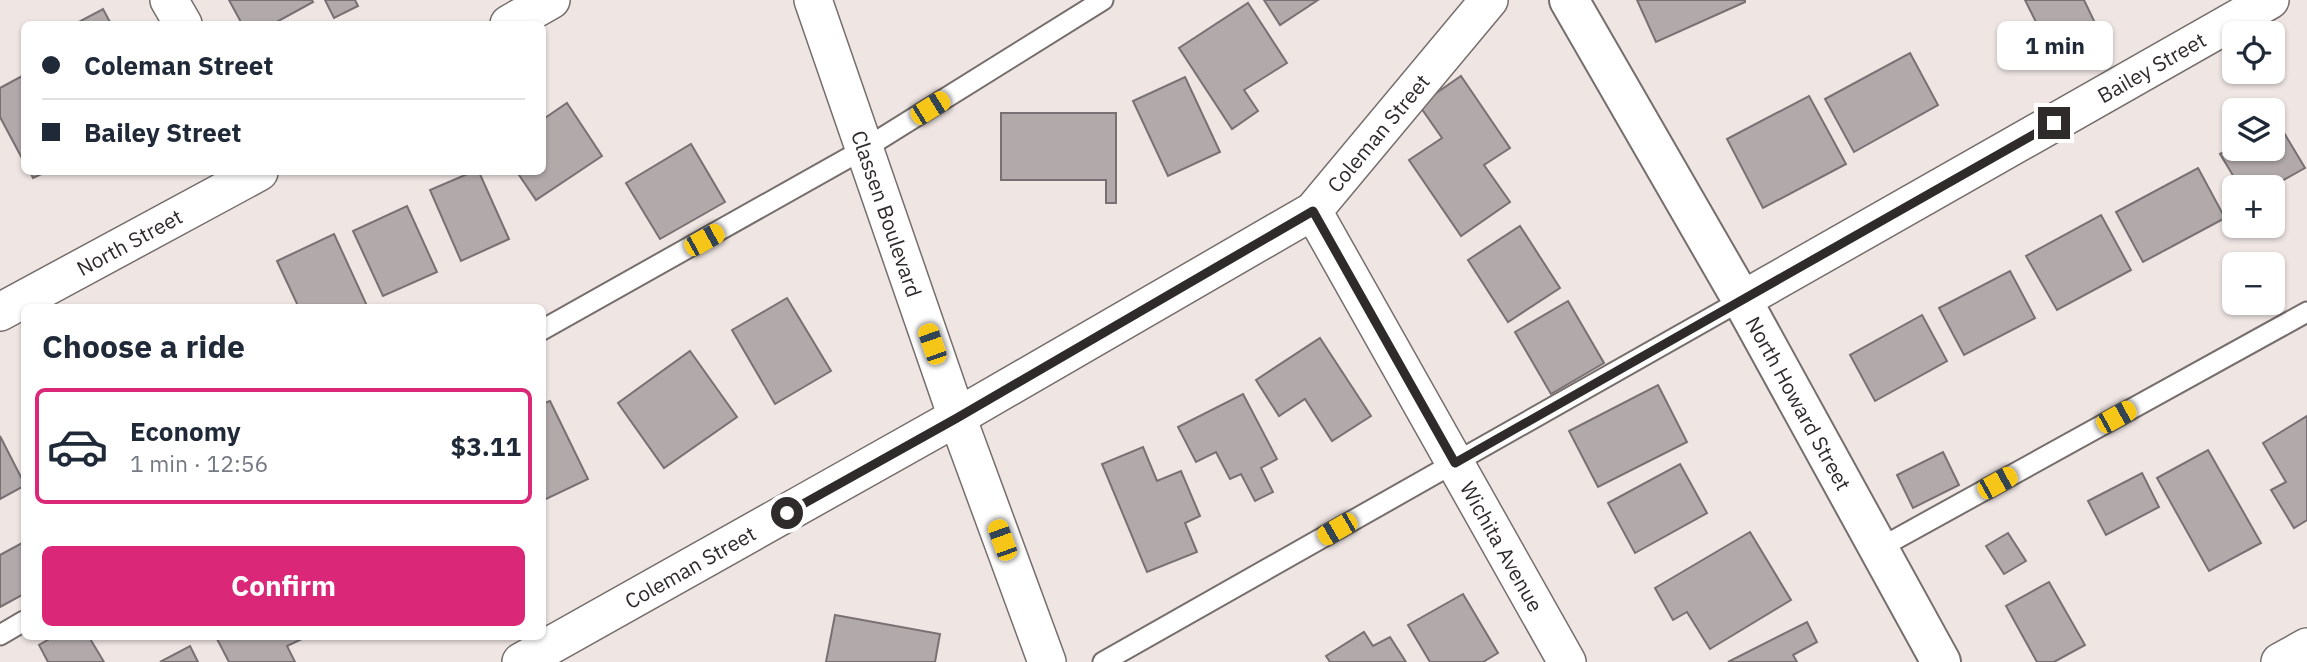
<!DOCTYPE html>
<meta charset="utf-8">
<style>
body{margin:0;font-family:"IBM Plex Sans",sans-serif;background:#f6f6f7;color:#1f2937;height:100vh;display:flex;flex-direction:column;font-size:26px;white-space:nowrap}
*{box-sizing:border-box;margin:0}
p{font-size:23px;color:#747a83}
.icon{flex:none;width:38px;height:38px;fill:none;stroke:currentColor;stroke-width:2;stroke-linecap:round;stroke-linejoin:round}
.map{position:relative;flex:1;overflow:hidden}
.drawer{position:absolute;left:21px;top:304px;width:525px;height:336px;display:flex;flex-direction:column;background:#fff;border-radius:10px;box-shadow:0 2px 5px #0004}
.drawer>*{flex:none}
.hud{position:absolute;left:21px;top:21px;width:525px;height:154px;border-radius:10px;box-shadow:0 2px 5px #0004;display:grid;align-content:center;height:154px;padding:0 21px;background:#fff}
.tools{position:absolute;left:2222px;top:21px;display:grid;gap:14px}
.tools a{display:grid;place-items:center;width:63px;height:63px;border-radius:10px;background:#fff;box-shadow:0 2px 5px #0004;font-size:35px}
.end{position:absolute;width:32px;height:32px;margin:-16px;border:9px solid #2e2b2a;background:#fff;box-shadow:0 0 0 4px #fff}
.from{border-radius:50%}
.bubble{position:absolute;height:49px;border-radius:10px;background:#fff;box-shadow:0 2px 5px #0004;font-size:23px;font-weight:800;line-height:49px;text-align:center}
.car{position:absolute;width:21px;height:42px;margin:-21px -10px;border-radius:9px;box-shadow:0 0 5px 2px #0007;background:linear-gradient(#f5c518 24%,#345 0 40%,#f5c518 0 76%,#345 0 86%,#f5c518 0)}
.hud b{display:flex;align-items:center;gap:24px;height:66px;font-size:26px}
.hud b+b{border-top:2px solid #e0e1e3}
.hud i{width:18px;height:18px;background:#1f2937}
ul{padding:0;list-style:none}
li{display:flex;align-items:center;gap:21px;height:116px;margin:0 14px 10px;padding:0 7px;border:4px solid transparent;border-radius:10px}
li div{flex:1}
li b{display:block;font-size:26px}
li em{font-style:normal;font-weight:800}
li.on{border-color:#db2777}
li>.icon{width:63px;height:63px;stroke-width:1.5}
h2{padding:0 21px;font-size:32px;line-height:84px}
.button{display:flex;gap:14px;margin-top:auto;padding:14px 21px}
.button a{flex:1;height:80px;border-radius:10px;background:#db2777;color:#fff;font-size:28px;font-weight:800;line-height:80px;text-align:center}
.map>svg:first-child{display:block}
</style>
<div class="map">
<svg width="2307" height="662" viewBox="0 0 2307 662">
<rect width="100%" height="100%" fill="#efe6e4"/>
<g fill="#b2a9ab" stroke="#787072" stroke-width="2">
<polygon points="229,0 312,0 313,2 273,24 242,24"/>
<polygon points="325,0 355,0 358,6 334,18"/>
<polygon points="1264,0 1318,0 1280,25"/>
<polygon points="1637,0 1745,0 1745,2 1656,42"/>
<polygon points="2025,0 2084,0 2096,25 2049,48"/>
<polygon points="1248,3 1287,63 1244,90 1258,111 1232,129 1179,48"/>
<polygon points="103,9 111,24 75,24"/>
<polygon points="1910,53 1938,105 1854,152 1825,99"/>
<polygon points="24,75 24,162 0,117 0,88"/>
<polygon points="1461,76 1510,148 1484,165 1510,202 1461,236 1409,160 1442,138 1419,105"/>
<polygon points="1185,77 1220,152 1168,176 1133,101"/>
<polygon points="1809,96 1846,164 1763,208 1727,139"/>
<polygon points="567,103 602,156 536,200 517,172 542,172 542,120"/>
<polygon points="1001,113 1116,113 1116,203 1106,203 1106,180 1001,180"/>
<polygon points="2277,121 2305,168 2271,187 2240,187 2220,154 2235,146 2235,149 2273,149 2273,123"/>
<polygon points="691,144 725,202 660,239 626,183"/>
<polygon points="2198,168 2225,218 2143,262 2116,212"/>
<polygon points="30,172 46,172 33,178"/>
<polygon points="472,172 479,172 509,239 461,261 430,190"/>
<polygon points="407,206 437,272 383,296 353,231"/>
<polygon points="2101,215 2131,270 2057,310 2026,256"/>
<polygon points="1520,226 1560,288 1508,322 1468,260"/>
<polygon points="334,234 368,308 299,308 277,261"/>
<polygon points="2010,271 2035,318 1964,355 1939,308"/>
<polygon points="787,298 831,371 775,404 732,330"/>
<polygon points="1568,301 1604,363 1551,394 1515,332"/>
<polygon points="1922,315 1947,361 1875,401 1850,355"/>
<polygon points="1320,338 1371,416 1332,441 1305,399 1279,416 1256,380"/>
<polygon points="690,351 737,417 664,468 618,403"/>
<polygon points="1658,385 1687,442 1598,487 1569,431"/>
<polygon points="1243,394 1277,459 1261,468 1273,492 1255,501 1241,474 1230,479 1216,452 1196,462 1178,427"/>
<polygon points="550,401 588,479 544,500 542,496 542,404"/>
<polygon points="2307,416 2307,520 2294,528 2271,490 2286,482 2263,443"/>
<polygon points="0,436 24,483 24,486 0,499"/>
<polygon points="1143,447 1157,481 1181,471 1200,516 1185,523 1197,552 1147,572 1102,464"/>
<polygon points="2208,450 2261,543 2209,571 2157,478"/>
<polygon points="1943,452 1959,485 1913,508 1897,475"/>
<polygon points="1680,464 1707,513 1635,553 1608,503"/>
<polygon points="2142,473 2159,507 2106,535 2088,501"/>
<polygon points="1750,532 1791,600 1710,649 1687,612 1673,620 1655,588"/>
<polygon points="2008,533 2026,561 2004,574 1986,546"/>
<polygon points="24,542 24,594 0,607 0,555"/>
<polygon points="2049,582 2085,645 2054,662 2037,662 2006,606"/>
<polygon points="1463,594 1498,653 1483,662 1430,662 1408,625"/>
<polygon points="835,615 940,634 935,662 826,662"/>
<polygon points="1807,622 1817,642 1793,655 1797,662 1728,662"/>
<polygon points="1364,632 1373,646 1390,637 1406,662 1330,662 1326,656"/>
<polygon points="53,637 89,637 104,662 48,662 39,645"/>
<polygon points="216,637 306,637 287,646 295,662 229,662"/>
<polygon points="190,646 198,662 160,662"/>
</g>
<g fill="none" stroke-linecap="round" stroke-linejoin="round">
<g stroke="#766e6c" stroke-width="23">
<g id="lane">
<polyline points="542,330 864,149 1103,0"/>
<polyline points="1878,549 2307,312"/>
<polyline points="0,635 24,621"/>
<polyline points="1103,662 1742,300"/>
</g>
</g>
<g stroke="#766e6c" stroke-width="40">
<g id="street">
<polyline points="169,0 183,24"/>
<path id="s1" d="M813,0L957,417L1047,662"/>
<polyline points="509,24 551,0"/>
<path id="s2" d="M1313,211L1567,662"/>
<path id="s3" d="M1742,300L2270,0"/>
<path id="s4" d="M0,312L259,172"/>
<path id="s5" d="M521,662L957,417L1313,211L1489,0"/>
<polyline points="2280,662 2307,647"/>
</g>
</g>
<g stroke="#766e6c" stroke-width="42">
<g id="secondary">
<path id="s6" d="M1569,0L1742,300L1941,662"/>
</g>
</g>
<use href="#lane" stroke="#fff" stroke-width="19"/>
<use href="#street" stroke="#fff" stroke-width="37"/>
<use href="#secondary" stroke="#fff" stroke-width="38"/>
</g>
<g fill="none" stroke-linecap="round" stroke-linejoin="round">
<polyline stroke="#2e2b2a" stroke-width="9" points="787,513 957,418 1313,211 1455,463 2054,123"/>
</g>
<g text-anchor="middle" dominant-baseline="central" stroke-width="5" stroke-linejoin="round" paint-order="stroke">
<g font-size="21" fill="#2e2b2a" stroke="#fff">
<text stroke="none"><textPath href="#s3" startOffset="471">Bailey Street</textPath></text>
<text stroke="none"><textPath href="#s5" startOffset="1013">Coleman Street</textPath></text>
<text stroke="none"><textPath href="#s1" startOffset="226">Classen Boulevard</textPath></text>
<text stroke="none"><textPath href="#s4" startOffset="147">North Street</textPath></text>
<text stroke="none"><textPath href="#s6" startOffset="464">North Howard Street</textPath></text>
<text stroke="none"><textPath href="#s2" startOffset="385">Wichita Avenue</textPath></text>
<text stroke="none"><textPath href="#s5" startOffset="194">Coleman Street</textPath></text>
</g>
</g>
</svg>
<div class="tools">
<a><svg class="icon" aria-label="locate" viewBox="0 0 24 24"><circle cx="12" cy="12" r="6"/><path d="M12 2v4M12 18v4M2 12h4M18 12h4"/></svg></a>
<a><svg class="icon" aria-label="layers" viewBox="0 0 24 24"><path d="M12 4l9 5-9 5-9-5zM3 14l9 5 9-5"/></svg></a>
<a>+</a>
<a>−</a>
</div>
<i class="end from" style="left:787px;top:513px"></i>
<i class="end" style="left:2054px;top:123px"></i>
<div class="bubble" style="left:1997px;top:21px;width:116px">1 min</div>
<i class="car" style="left:930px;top:108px;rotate:58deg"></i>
<i class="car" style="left:704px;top:240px;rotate:61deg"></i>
<i class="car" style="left:932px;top:344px;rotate:341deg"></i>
<i class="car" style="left:2116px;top:417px;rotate:61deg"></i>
<i class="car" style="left:1997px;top:483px;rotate:61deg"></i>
<i class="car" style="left:1337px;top:529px;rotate:240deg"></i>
<i class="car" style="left:1002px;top:540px;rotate:340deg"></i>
<div class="hud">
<b><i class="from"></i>Coleman Street</b>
<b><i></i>Bailey Street</b>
</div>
<section class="drawer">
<h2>Choose a ride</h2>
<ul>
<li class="on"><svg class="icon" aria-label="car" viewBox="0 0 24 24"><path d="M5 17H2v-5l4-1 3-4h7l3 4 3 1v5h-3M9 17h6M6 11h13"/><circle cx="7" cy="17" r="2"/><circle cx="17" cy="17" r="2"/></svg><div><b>Economy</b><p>1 min · 12:56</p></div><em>$3.11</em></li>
</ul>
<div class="button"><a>Confirm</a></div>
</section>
</div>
